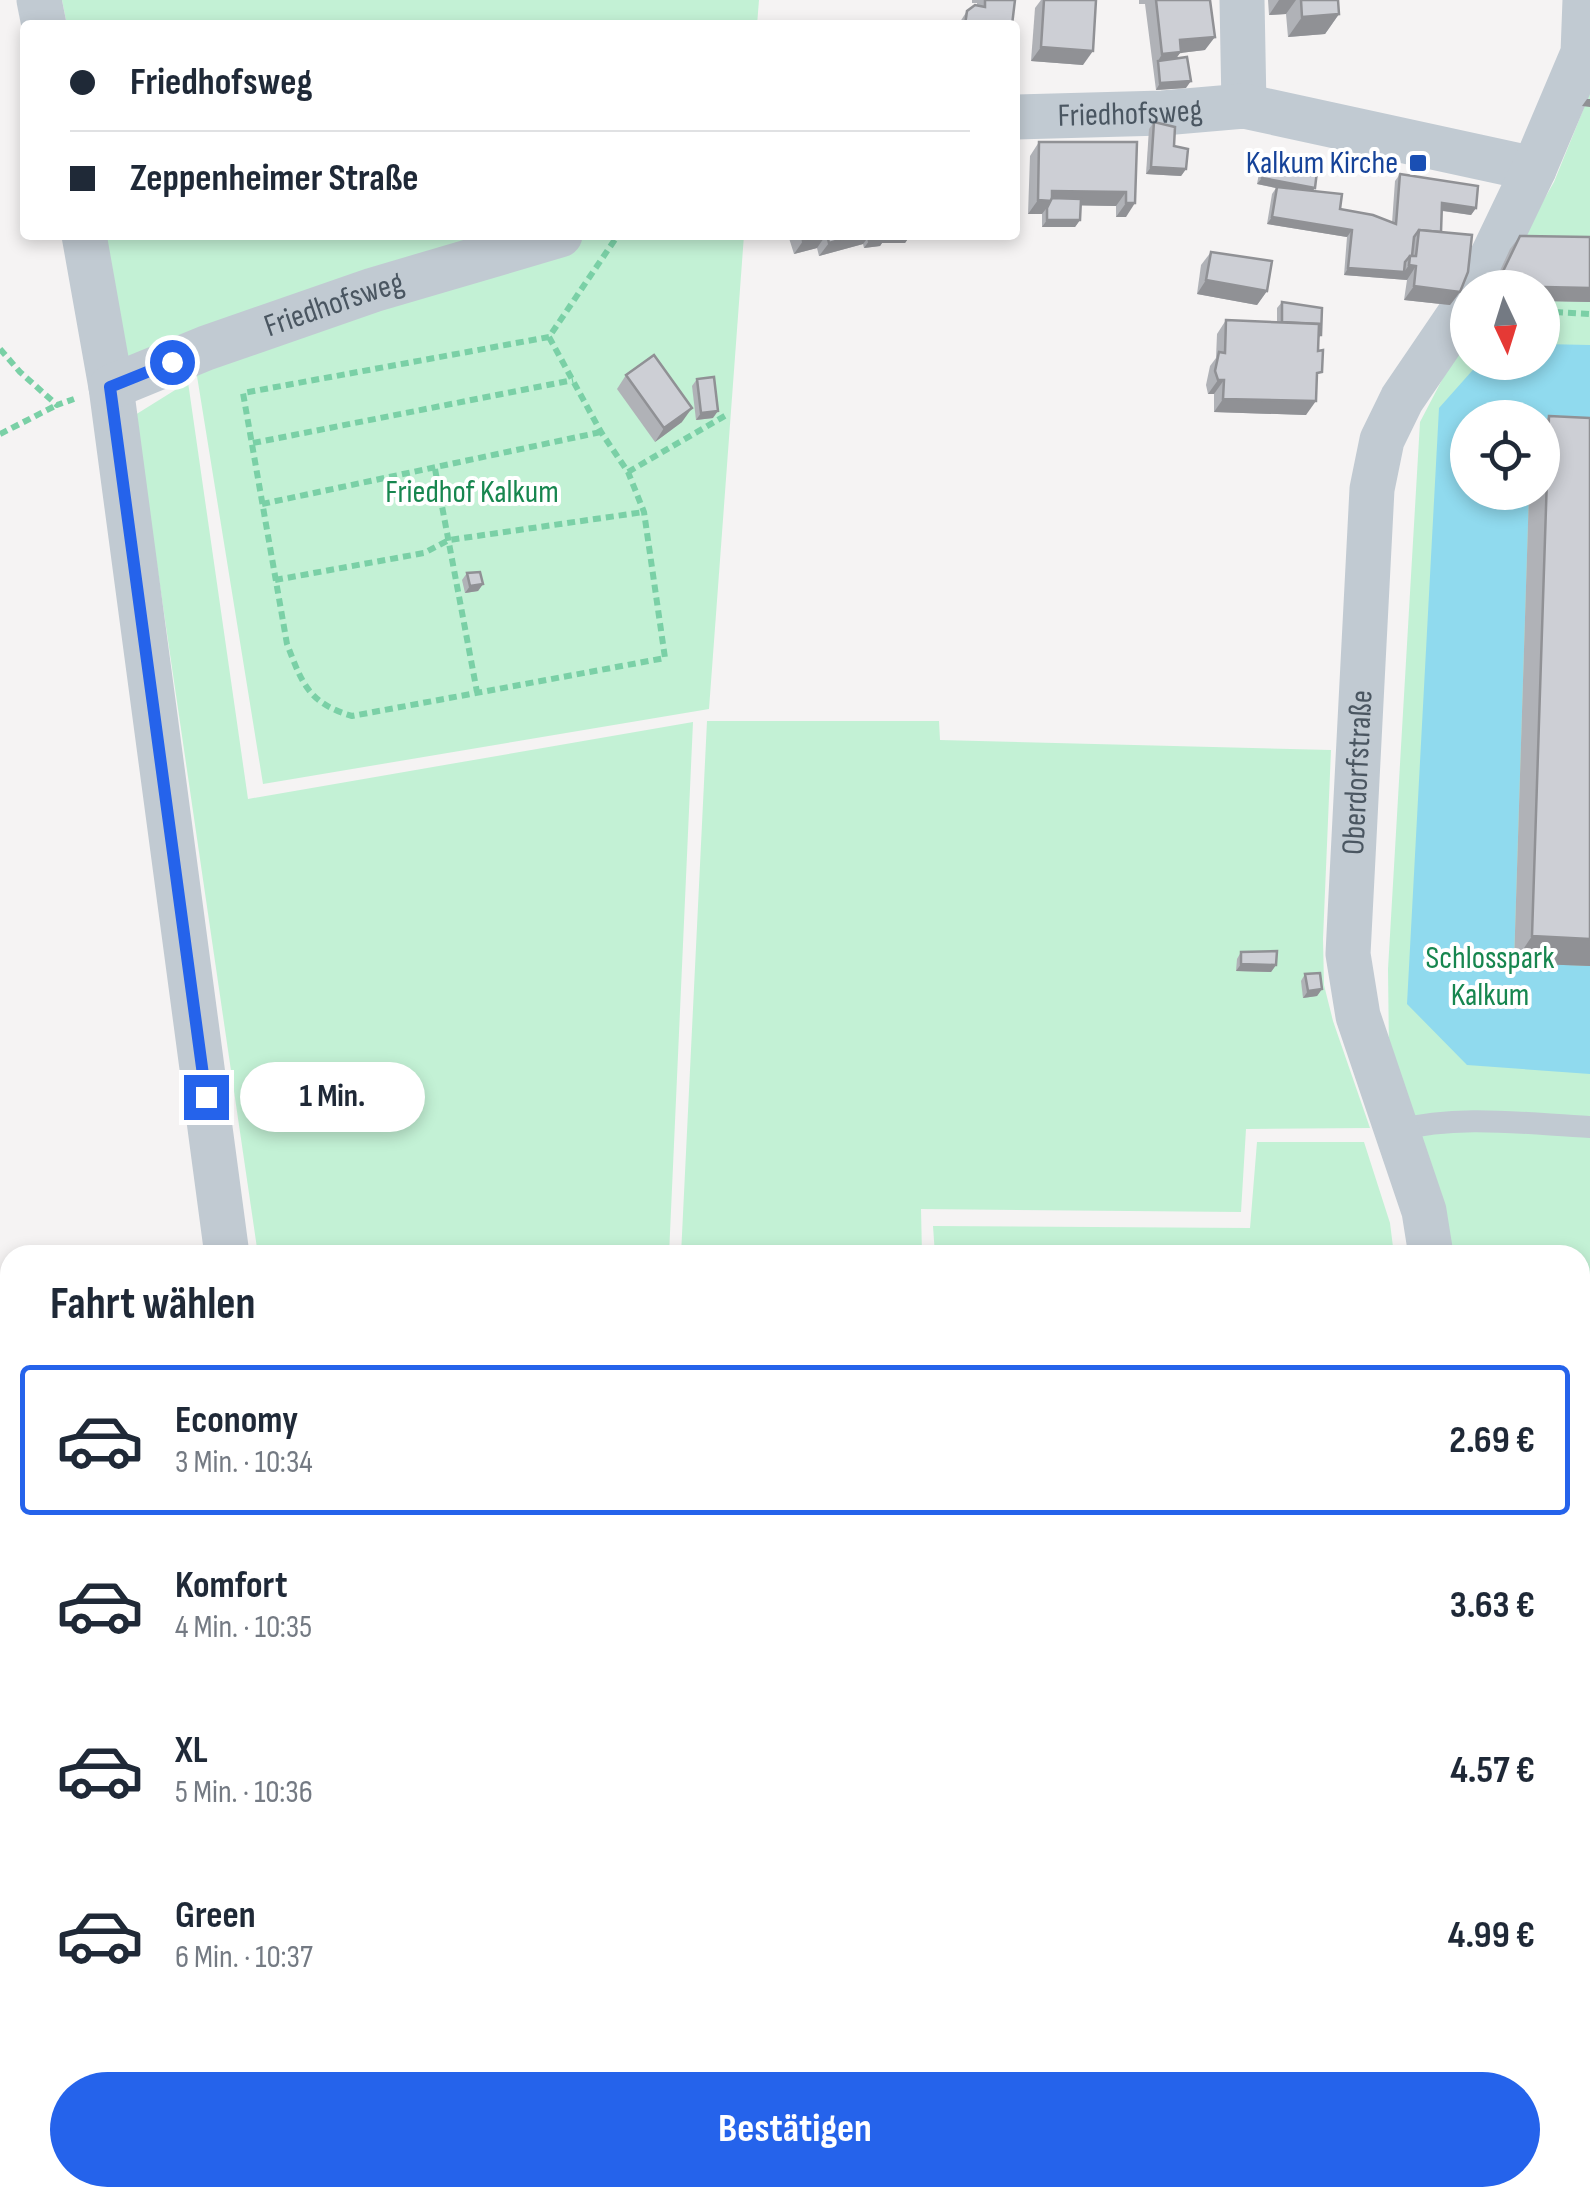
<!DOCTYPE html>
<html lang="de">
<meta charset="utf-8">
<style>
body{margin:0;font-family:"Sofia Sans Condensed",sans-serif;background:#f6f6f7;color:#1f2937;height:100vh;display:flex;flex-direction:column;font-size:38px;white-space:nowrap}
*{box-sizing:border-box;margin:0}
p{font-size:32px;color:#747a83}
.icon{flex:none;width:55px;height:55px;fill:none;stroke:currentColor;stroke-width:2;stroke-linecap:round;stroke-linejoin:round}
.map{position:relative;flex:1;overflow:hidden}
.drawer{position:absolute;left:0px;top:1245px;width:1590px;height:962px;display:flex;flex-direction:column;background:#fff;border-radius:30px 30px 0 0;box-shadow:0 5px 15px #0003}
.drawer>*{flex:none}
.banner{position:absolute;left:20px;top:20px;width:1000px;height:220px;border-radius:10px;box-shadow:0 5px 15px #0003;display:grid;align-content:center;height:220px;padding:0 50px;background:#fff}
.needle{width:65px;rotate:176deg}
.buttons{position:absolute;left:1450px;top:270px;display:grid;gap:20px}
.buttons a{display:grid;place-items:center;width:110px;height:110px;border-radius:50%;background:#fff;box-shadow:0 5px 15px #0003;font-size:50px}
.end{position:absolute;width:45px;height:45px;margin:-22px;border:12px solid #2563eb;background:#fff;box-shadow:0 0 0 5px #fff}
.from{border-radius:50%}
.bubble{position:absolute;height:70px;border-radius:35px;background:#fff;box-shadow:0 5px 15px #0003;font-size:32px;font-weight:700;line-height:70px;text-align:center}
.banner b{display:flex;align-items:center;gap:35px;height:95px;font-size:38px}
.banner b+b{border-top:2px solid #e0e1e3}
.banner i{width:25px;height:25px;background:#1f2937}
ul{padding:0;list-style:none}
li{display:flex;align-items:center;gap:30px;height:150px;margin:0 20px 15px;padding:0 30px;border:5px solid transparent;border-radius:10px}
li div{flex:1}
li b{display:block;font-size:38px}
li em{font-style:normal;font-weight:700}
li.active{border-color:#2563eb}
li>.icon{width:90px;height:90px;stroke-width:1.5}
h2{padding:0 50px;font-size:45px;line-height:120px}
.cta{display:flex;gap:20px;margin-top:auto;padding:20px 50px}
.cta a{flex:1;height:115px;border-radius:60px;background:#2563eb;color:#fff;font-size:40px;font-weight:700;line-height:115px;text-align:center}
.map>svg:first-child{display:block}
</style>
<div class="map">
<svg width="1590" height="2206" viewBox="0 0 1590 2206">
<rect width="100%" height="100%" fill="#f5f3f3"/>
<g fill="#c3f1d5" fill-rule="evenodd">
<polygon points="62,0 759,0 757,25 67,25"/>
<path d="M1590,93V1770L1580,1772V1255H1444L1389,1053L1388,969L1420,422L1467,332L1468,362H1542V288L1494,287L1554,182ZM1468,418H1542V492H1468Z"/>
<polygon points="104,235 744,235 709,709 263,784 191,339 126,359"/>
<polygon points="188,382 248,799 693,722 669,1255 258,1255 135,415"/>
<polygon points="707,721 939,721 940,740 1331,750 1323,939 1324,985 1333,1021 1370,1128 1246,1129 1241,1212 921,1209 922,1255 681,1255"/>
<polygon points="1257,1142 1364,1142 1390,1223 1394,1255 935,1255 933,1226 1250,1228"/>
</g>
<polygon fill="#90daee" points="1543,344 1590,345 1590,444 1543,443 1542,418 1468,418 1468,492 1529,493 1514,962 1590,966 1590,1074 1467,1065 1407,1004 1439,408 1479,363 1542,362"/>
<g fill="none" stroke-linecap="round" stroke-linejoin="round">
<g stroke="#7ad0a6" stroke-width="6" stroke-dasharray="8 5" stroke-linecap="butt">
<polyline points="1555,312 1590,314"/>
<path d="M549,337L601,432L628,472L644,512L665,658L352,716C308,703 302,683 287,644L243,393L549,337L618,235"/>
<polyline points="0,349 20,372 57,405 74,399"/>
<polyline points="0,434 57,405"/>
<polyline points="253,443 573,380"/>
<polyline points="435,469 477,692"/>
<polyline points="628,472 728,414"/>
<polyline points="262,504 601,432"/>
<polyline points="275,580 424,553 449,540 644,512"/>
<polyline points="0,1972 10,1970"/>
<polyline points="359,2198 359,2206"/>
</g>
<g stroke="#c1cad2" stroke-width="22">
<path d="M1398,1130C1460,1114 1527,1124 1590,1127"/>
<polyline points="1491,2198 1493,2206"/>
</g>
<g stroke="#c1cad2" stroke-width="45">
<polyline points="39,0 44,25"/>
<polyline points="1242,0 1244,106"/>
<path id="s1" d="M1015,117L1163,113L1244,106L1534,169"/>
<polyline points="84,235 111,387 227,1255"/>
<polyline points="1477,288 1534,169 1583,53 1585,0"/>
<path id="s2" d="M111,387L206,348L373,290L560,235"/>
<path id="s3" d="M1431,1255L1424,1211L1358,1016L1348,954L1372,489L1382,440L1402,399L1468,302"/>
<polyline points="889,2206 896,2198"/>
<polyline points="1372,2206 1373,2198"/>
</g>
<g stroke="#c1cbd6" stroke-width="55">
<polyline points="1580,1804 1590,1802"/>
<polyline points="0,2026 10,2025"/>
<polyline points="298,2198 301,2206"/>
</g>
</g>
<g fill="#b0b2b7">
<polygon points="972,0 1015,0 1012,25 958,25 967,11 977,6 977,3 972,3"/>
<polygon points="1041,0 1096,0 1083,65 1031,61 1035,8"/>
<polygon points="1139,0 1210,0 1205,50 1180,53 1176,58 1186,88 1156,90 1145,4 1139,4"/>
<polygon points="1268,0 1338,0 1339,14 1325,34 1288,37 1286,14 1269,15"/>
<polygon points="1154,122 1174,146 1186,169 1181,176 1146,174 1149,129"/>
<polygon points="1039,142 1137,142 1126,217 1116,217 1116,206 1080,205 1080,220 1075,227 1042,227 1042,214 1028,214 1030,156"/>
<polygon points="1266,156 1340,209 1392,223 1395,181 1400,174 1476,208 1471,215 1442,211 1441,232 1460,292 1450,305 1404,300 1407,280 1344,275 1347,237 1267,224 1272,194 1276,188 1257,184 1261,163"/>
<polygon points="788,235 910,235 905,243 882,243 880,246 864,248 863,244 819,256 817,248 794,254"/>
<polygon points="1520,236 1590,237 1590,302 1544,301 1544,317 1542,320 1542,288 1492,288 1510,249"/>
<polygon points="1211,252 1267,291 1257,305 1197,294 1201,265"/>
<polygon points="1282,302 1321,335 1318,339 1317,380 1306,415 1214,412 1214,394 1208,394 1206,385 1210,366 1216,358 1217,334 1226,320 1277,322 1277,308"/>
<polygon points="626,375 682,422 655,442 617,389"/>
<polygon points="697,379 713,418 696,420 692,386"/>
<polygon points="1549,416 1590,966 1514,963 1529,492 1542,492 1542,425"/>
<polygon points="467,573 483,584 478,591 465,593 462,580"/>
<polygon points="1241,952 1276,965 1271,972 1236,971 1237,959"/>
<polygon points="1305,974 1322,989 1317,996 1303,998 1301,981"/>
<polygon points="1185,2198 1251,2198 1252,2206 1185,2206"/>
</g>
<g fill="#909195">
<polygon points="1279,0 1296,0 1286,14 1269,15"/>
<polygon points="1339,14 1325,34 1288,37 1302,17"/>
<polygon points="1215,37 1205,50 1180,53 1171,66 1158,61 1162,54 1180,40"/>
<polygon points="1041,47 1093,51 1083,65 1031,61"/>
<polygon points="1191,81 1186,88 1156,90 1160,83"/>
<polygon points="1587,99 1590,99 1590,107 1582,106"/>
<polygon points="1151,167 1186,169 1181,176 1146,174"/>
<polygon points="1262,178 1315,188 1310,195 1257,184"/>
<polygon points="1052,191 1126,192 1116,206 1049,205 1042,214 1028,214 1038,200"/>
<polygon points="1126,203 1135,203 1126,217 1116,217"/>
<polygon points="1442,203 1476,208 1471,215 1438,210"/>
<polygon points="1272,217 1352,230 1347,237 1267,224"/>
<polygon points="1047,220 1080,220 1075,227 1042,227"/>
<polygon points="826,235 817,248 794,254 803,241"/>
<polygon points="857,235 870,235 863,244 819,256 829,243"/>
<polygon points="885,236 910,236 905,243 882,243 880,246 864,248 869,241"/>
<polygon points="1409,265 1416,266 1407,280 1344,275 1348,268 1404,272"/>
<polygon points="1206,280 1267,291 1257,305 1197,294"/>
<polygon points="1414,286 1460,292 1450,305 1404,300"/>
<polygon points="1545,287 1590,288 1590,302 1542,301"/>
<polygon points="1218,380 1224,380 1214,394 1208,394"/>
<polygon points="1223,399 1316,401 1306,415 1214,412"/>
<polygon points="692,408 682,422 655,442 664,428"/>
<polygon points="718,411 713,418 696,420 701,413"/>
<polygon points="483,584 478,591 465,593 470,586"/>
<polygon points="1532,936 1590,939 1590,966 1514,963"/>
<polygon points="1241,964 1276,965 1271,972 1236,971"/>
<polygon points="1322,989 1317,996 1303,998 1308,991"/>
<polygon points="1580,1948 1590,1949 1590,1971 1580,1970"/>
<polygon points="711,2198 748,2198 707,2203"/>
</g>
<g fill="#cdcfd5" stroke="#909195" stroke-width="2.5">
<polygon points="985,0 1015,0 1012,25 965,25 967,11 975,5 985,7"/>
<polygon points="1044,0 1096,0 1093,51 1041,47"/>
<polygon points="1156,0 1210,0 1215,37 1180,40 1181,52 1162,54"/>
<polygon points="1301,0 1338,0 1339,14 1302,17"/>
<polygon points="1187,57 1191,81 1160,83 1158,61"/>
<polygon points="1154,122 1175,127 1174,146 1188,149 1186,169 1151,167"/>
<polygon points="1039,142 1137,142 1135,203 1126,203 1126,192 1052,191 1052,201 1038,200"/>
<polygon points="1266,156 1318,163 1315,188 1262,178"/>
<polygon points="1400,174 1478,186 1476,208 1442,203 1441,232 1419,230 1414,237 1412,256 1410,256 1405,262 1404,272 1348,268 1352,230 1272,217 1277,187 1342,194 1340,209 1373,215 1396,224"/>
<polygon points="1052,198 1081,199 1080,220 1047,220 1047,208"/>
<polygon points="1419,230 1472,235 1468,272 1460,292 1414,286 1416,266 1409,265 1410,256 1416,256"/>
<polygon points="802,235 825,235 803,241"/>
<polygon points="827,235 857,235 829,243"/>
<polygon points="870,235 910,235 910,236 885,236 885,239 869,241 868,237"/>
<polygon points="1520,236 1590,237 1590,288 1545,287 1544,317 1542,317 1542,288 1495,288"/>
<polygon points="1211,252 1272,261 1267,291 1206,280"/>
<polygon points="1282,302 1322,308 1321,335 1318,335 1319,324 1282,322"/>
<polygon points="1226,320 1319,324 1318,351 1323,350 1322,372 1317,373 1316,401 1223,399 1224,380 1218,380 1215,371 1219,352 1225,353"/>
<polygon points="654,355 692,408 664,428 626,375"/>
<polygon points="714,377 718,411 701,413 697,379"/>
<polygon points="1549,416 1590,418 1590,939 1532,936"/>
<polygon points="480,572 483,584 470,586 467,573"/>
<polygon points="1277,951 1276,965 1241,964 1241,952"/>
<polygon points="1320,973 1322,989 1308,991 1305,974"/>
<polygon points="1588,1831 1588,1836 1590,1836 1590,1949 1580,1948 1580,1833"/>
<polygon points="1195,2198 1251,2198 1252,2206 1196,2206"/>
</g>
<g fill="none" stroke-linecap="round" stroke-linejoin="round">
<polyline stroke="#2563eb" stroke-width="12" points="172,362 110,387 206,1097"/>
</g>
<rect fill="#1a4fb4" stroke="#fff" stroke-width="4" x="1408" y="153" width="20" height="20" rx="5"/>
<g text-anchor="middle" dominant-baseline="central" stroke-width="8" stroke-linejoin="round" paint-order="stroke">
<g font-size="32" fill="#4a5661" stroke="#fff">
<text stroke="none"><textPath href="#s1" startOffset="115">Friedhofsweg</textPath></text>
<text stroke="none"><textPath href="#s2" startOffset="238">Friedhofsweg</textPath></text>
<text stroke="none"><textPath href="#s3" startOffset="495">Oberdorfstraße</textPath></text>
</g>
<g font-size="32" fill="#164399" stroke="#fff" text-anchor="end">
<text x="1398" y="163">Kalkum Kirche</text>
</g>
<g font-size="32" fill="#17864f" stroke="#fff">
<text x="472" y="492">Friedhof Kalkum</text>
<text x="1490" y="958">Schlosspark<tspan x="1490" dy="37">Kalkum</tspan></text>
</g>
</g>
</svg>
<div class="buttons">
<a><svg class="needle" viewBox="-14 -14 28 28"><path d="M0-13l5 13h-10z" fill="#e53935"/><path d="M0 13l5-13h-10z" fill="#747a83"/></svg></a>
<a><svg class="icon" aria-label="locate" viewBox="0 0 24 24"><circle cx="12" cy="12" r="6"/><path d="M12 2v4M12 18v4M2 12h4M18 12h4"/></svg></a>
</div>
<i class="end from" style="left:172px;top:362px"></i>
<i class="end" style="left:206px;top:1097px"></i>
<div class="bubble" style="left:240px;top:1062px;width:185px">1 Min.</div>
<div class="banner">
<b><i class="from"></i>Friedhofsweg</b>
<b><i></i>Zeppenheimer Straße</b>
</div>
<section class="drawer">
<h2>Fahrt wählen</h2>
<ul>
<li class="active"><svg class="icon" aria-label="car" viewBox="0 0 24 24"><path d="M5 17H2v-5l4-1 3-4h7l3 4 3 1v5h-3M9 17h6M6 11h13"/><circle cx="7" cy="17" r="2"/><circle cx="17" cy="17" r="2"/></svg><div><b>Economy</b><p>3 Min. · 10:34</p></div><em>2.69 €</em></li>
<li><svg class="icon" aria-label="car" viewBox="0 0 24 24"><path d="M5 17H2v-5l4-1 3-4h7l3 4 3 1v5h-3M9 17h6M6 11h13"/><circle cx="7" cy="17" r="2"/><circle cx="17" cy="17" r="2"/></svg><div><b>Komfort</b><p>4 Min. · 10:35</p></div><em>3.63 €</em></li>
<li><svg class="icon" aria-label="car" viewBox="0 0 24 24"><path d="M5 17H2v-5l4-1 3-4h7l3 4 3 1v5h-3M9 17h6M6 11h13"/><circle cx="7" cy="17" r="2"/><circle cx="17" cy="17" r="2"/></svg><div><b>XL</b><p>5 Min. · 10:36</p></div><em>4.57 €</em></li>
<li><svg class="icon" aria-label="car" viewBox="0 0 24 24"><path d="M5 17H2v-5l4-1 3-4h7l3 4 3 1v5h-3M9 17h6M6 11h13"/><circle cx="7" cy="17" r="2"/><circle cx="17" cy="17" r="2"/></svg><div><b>Green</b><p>6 Min. · 10:37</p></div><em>4.99 €</em></li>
</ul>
<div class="cta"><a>Bestätigen</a></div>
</section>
</div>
